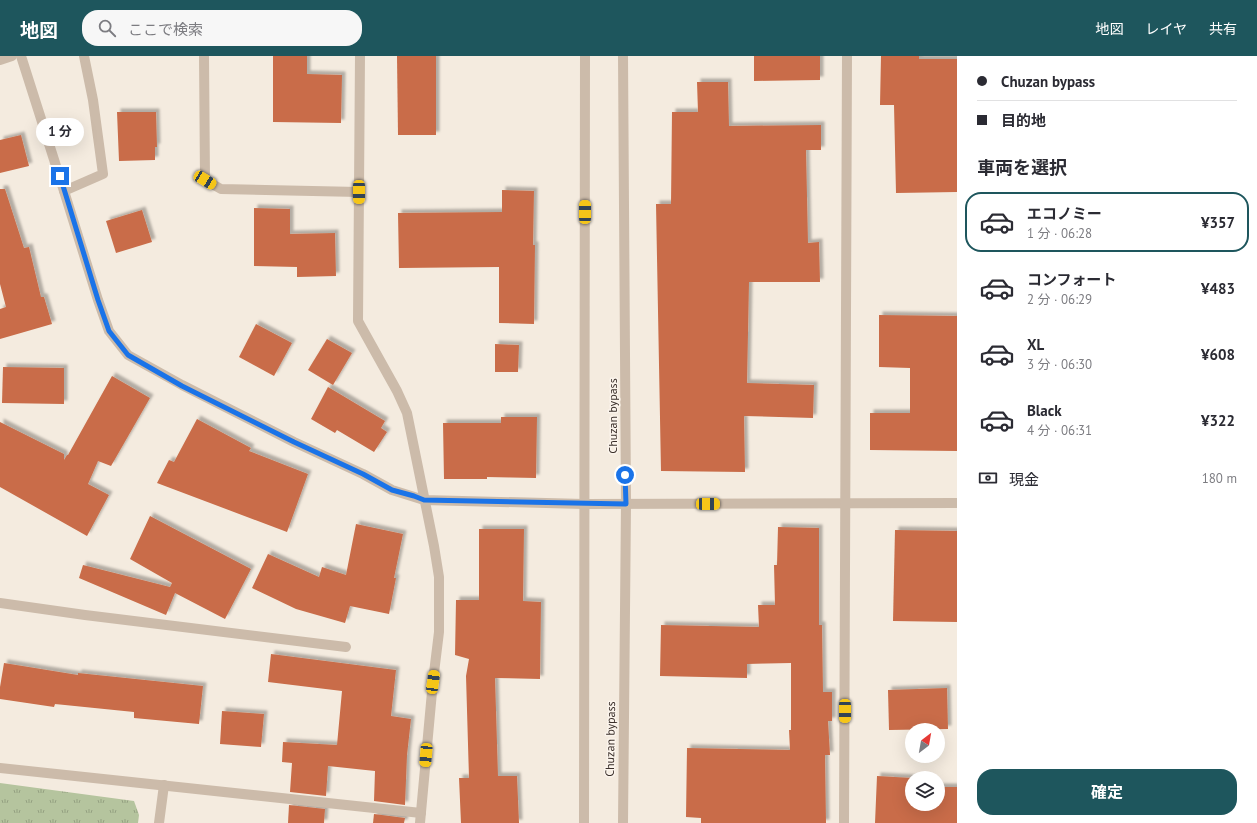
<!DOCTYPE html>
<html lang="ja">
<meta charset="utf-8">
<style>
body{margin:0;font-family:"PT Sans","Noto Sans JP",sans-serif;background:#f7f7f7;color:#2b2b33;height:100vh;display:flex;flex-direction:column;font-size:15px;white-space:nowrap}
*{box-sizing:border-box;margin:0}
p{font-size:13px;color:#7c7c81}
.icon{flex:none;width:22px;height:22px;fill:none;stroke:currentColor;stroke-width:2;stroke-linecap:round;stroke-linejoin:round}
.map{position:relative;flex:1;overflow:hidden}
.drawer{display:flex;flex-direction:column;background:#fff;width:300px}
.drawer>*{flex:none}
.hud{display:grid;align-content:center;height:88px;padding:0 20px;background:#fff}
.needle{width:26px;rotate:31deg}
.fabs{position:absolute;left:905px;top:667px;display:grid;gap:8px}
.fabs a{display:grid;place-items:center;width:40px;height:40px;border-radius:50%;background:#fff;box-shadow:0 4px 16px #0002;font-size:20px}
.end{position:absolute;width:18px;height:18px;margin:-9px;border:5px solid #1a73e8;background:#fff;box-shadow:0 0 0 2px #fff}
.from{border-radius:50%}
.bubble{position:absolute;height:28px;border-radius:14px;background:#fff;box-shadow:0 4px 16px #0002;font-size:13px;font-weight:700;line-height:28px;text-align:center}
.car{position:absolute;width:12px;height:24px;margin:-12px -6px;border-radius:5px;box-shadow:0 0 3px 1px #0007;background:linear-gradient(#f5c518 24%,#345 0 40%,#f5c518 0 76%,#345 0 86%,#f5c518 0)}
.hud b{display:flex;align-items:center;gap:14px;height:38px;font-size:15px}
.hud b+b{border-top:1px solid #e1e1e2}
.hud i{width:10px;height:10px;background:#2b2b33}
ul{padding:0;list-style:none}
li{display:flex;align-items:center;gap:12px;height:60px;margin:0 8px 6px;padding:0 12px;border:2px solid transparent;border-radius:16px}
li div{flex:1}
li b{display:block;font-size:15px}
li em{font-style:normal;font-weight:700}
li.on{border-color:#1e565d}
li>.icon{width:36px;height:36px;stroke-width:1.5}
h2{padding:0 20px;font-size:18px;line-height:48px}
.pay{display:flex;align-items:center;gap:10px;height:44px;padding:0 20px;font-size:15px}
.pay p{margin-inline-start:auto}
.cta{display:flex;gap:8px;margin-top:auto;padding:8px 20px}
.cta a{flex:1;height:46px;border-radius:16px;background:#1e565d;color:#fff;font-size:16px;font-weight:700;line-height:46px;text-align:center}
header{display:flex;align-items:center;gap:24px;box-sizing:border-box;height:56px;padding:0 20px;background:#1e565d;color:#fff}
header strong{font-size:19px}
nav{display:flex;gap:22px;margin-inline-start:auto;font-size:14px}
.search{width:280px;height:36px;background:#f7f7f7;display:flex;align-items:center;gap:10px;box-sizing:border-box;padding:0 14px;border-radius:16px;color:#7c7c81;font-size:15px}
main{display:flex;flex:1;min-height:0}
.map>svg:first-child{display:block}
</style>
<header>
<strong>地図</strong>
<div class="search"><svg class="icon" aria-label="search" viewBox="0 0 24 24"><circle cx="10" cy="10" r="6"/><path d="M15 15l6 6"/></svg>ここで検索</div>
<nav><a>地図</a><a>レイヤ</a><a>共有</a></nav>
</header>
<main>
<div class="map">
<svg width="957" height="767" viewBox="0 0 957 767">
<defs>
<pattern id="grass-tufts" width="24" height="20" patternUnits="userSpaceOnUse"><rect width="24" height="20" fill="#b5c49e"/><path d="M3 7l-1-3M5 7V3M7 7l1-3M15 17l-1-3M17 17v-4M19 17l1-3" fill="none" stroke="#94a081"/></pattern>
<filter id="shadow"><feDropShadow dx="3.5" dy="-3.5" stdDeviation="1" flood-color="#0004"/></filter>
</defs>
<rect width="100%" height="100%" fill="#f4ebdf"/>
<polygon fill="url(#grass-tufts)" points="0,727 134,745 139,759 138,767 0,767"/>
<g fill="#c96c48" filter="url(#shadow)">
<polygon points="273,0 307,0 307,18 342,19 341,67 273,66"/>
<polygon points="397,0 436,0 436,79 398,79"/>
<polygon points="754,0 820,0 820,24 754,25"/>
<polygon points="881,0 919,0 919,3 957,3 957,136 896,137 894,49 880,49"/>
<polygon points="697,26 728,26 729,70 821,69 821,94 806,94 808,187 819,186 820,226 749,226 747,327 814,329 813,362 744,360 745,416 661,415 656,148 671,148 672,56 698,56"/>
<polygon points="117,56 156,56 157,91 155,91 155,104 119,105"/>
<polygon points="21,79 29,110 0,117 0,84"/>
<polygon points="0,133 5,133 24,192 29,191 41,241 44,241 52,268 0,283 0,253 6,251 0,228"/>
<polygon points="502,134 534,135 533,189 535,189 534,268 499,267 499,211 399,212 398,157 502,156"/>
<polygon points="254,152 290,153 290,178 335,177 336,220 297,221 297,211 254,210"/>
<polygon points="142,154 152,186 116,197 106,165"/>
<polygon points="879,259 957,260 957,395 870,394 870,357 910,357 910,312 879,311"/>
<polygon points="256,268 292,287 274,320 239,301"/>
<polygon points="327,283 352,297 333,329 308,314"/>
<polygon points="495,288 519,289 518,316 495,316"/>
<polygon points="3,311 64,312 64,348 2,347"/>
<polygon points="112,320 150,342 111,410 98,405 88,428 109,439 87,480 0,431 0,366 64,398 64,404 67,399 68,399"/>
<polygon points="328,331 385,365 381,372 387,376 374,396 337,374 335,377 311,363"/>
<polygon points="501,361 537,361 536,422 487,421 487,423 444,423 443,367 501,367"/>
<polygon points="197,363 251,392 249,395 308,418 287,476 157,427 169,404 174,406"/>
<polygon points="150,460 251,513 225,563 175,537 166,559 79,522 83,509 170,531 172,527 130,503"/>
<polygon points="356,468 403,478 394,522 396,522 389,558 350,550 345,567 296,553 252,532 268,498 319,521 322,511 346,519"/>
<polygon points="778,471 819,472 819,569 822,569 823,636 832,636 832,665 828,665 830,699 825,699 826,767 701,767 701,762 686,761 687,692 790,694 789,674 791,674 791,607 747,608 747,622 660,620 661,569 759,571 758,549 775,549 774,509 777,509"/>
<polygon points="479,473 524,473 523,545 541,546 540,623 495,622 498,720 517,720 519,767 461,767 459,722 469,722 466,620 469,603 455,599 456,544 479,544"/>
<polygon points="895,474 957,475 957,566 893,565"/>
<polygon points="271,598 396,614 391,660 411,663 407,699 405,749 374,745 375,715 328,710 326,740 290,736 292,707 282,706 283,686 337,689 342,635 268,626"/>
<polygon points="4,607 78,619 78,617 203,630 199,668 134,662 134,656 55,648 54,651 0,643 0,631"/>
<polygon points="947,632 948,673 889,674 888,634"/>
<polygon points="222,655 264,658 261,691 220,688"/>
<polygon points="877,720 912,722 912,748 938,748 938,731 957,731 957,767 875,767"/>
<polygon points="289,749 325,753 324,767 288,767"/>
<polygon points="374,758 405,762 404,767 373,767"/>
</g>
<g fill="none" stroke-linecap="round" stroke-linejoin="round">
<g stroke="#cba" stroke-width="10">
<polyline points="21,0 64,135 98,244 109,275 128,299 182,329 294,386 363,418 392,434 424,444 584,448 957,447"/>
<polyline points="204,0 205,124 221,133 359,136"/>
<polyline points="360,0 358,265 397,335 407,357 434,490 439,521 439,576 433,625 420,767"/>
<polyline points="0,4 12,0"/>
<polyline points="64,135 103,118 93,44 84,0"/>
<polyline points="0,547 85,559 346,591"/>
<polyline points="0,712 421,757"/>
<polyline points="159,767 164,729"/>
<polyline points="584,767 585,0"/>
<polyline points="623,767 626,448 623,0"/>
<polyline points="844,767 847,0"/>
</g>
</g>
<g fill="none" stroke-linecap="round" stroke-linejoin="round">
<polyline stroke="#1a73e8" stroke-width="5" points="60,120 98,244 109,275 128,299 182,330 294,386 363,418 392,434 414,440 424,444 626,448 625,419"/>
</g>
<g text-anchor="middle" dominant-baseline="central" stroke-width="3" stroke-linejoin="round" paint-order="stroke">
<g font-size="12" fill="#3a2f2a" stroke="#fbf4ec">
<text transform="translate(612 360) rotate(-90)">Chuzan bypass</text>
<text transform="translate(610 683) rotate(-89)">Chuzan bypass</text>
</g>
</g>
</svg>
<div class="fabs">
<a><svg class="needle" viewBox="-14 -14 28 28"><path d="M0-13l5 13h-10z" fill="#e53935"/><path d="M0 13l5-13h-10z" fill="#7c7c81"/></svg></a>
<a><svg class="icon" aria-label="layers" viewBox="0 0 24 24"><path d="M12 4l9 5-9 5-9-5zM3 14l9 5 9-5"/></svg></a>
</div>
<i class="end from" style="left:625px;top:419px"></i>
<i class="end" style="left:60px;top:120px"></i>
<div class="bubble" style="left:36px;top:62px;width:48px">1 分</div>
<i class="car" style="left:205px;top:124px;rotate:121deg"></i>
<i class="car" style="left:359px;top:136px;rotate:180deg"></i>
<i class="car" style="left:585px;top:156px;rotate:0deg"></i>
<i class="car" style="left:708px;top:448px;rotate:90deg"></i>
<i class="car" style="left:433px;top:626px;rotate:8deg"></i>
<i class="car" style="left:845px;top:655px;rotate:180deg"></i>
<i class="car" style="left:426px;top:699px;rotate:185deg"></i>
</div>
<section class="drawer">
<div class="hud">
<b><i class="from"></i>Chuzan bypass</b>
<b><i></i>目的地</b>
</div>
<h2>車両を選択</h2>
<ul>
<li class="on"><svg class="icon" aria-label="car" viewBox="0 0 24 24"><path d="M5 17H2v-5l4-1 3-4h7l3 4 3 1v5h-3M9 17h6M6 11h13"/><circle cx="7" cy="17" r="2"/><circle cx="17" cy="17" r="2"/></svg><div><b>エコノミー</b><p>1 分 · 06:28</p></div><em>¥357</em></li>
<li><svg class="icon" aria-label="car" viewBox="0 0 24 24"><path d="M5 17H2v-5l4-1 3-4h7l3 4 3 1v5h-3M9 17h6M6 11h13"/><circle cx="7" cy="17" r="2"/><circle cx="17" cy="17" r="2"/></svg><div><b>コンフォート</b><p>2 分 · 06:29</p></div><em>¥483</em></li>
<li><svg class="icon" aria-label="car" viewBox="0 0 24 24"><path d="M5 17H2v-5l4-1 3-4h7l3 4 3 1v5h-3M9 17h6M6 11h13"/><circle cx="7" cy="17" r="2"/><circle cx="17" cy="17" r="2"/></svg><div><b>XL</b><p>3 分 · 06:30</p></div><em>¥608</em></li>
<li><svg class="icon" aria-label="car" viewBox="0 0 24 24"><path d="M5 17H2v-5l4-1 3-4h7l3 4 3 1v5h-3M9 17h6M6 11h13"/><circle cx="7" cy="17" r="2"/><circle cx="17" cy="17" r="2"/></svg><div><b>Black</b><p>4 分 · 06:31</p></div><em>¥322</em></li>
</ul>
<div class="pay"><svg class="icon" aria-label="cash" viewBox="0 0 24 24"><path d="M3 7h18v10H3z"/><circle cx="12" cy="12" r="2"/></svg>現金<p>180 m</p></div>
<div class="cta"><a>確定</a></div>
</section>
</main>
